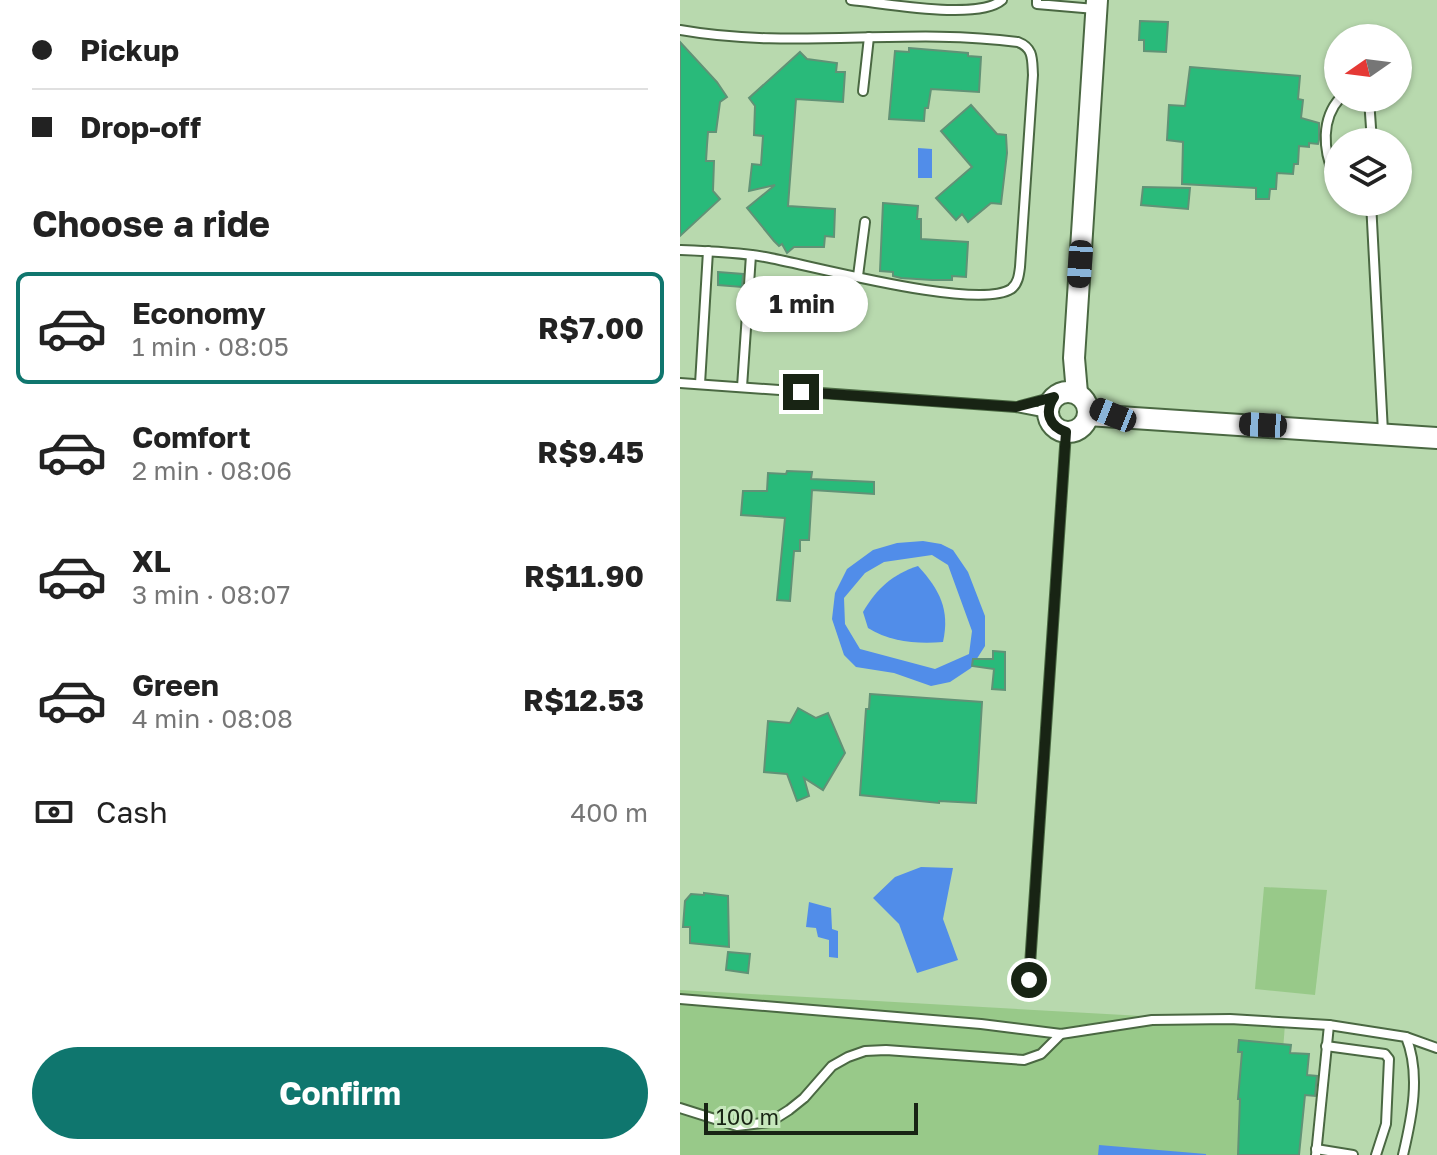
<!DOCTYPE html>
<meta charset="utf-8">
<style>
body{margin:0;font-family:"Golos Text",sans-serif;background:#f6f6f6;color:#222;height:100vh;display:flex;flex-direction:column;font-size:30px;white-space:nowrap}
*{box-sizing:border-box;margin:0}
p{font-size:26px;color:#767676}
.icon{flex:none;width:44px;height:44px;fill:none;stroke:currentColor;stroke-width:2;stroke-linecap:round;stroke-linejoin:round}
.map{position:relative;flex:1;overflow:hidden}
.drawer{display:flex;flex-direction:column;background:#fff;width:680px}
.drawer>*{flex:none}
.top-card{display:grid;align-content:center;height:176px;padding:0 32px;background:#fff}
.needle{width:52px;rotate:256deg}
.fabs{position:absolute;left:644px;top:24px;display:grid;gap:16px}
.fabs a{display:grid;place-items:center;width:88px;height:88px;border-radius:50%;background:#fff;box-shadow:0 2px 6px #0004;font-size:40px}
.scale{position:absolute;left:24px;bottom:20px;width:214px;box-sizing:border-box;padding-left:8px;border:4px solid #182414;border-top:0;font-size:22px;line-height:28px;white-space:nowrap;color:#182414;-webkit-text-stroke:6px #c5e6bb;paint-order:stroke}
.end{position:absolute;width:36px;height:36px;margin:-18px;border:10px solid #182414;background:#fff;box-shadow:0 0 0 4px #fff}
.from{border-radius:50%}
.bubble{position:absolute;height:56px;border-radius:28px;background:#fff;box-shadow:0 2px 6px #0004;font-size:26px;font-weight:700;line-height:56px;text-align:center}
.car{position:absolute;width:24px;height:48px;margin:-24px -12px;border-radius:10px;box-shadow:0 0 6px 2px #0007;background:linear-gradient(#222 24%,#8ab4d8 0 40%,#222 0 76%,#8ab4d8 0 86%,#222 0)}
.top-card b{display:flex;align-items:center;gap:28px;height:76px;font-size:30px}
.top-card b+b{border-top:2px solid #e0e0e0}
.top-card i{width:20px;height:20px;background:#222}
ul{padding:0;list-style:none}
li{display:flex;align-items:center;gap:24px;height:112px;margin:0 16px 12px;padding:0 16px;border:4px solid transparent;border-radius:12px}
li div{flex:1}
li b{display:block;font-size:30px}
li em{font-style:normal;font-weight:700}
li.selected{border-color:#0f766e}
li>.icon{width:72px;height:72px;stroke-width:1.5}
h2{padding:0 32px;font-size:36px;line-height:96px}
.pay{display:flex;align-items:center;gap:20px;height:88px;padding:0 32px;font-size:30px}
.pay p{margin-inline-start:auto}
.button{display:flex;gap:16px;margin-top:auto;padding:16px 32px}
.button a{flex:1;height:92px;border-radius:48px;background:#0f766e;color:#fff;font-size:32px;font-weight:700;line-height:92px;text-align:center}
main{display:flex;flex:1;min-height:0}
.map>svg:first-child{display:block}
</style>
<main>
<section class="drawer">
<div class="top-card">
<b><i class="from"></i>Pickup</b>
<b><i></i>Drop-off</b>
</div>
<h2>Choose a ride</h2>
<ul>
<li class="selected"><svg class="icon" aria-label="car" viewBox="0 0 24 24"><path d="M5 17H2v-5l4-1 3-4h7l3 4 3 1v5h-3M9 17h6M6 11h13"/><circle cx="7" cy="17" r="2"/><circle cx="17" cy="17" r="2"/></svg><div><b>Economy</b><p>1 min · 08:05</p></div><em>R$7.00</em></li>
<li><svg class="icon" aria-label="car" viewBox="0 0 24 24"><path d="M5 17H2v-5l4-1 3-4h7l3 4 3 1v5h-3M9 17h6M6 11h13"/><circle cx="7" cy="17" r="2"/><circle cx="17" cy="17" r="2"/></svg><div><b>Comfort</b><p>2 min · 08:06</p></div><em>R$9.45</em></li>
<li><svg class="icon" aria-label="car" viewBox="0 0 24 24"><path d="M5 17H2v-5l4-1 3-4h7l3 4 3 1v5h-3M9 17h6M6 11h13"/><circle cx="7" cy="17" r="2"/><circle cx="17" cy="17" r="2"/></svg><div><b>XL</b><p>3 min · 08:07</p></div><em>R$11.90</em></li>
<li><svg class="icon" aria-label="car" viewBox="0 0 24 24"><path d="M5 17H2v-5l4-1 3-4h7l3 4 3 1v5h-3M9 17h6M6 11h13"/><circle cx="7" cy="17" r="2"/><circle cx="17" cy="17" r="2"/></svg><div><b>Green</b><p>4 min · 08:08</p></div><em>R$12.53</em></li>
</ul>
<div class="pay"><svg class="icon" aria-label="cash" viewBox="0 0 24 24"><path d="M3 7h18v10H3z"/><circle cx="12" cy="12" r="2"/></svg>Cash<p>400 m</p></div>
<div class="button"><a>Confirm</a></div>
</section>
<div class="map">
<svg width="757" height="1155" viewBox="0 0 757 1155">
<rect width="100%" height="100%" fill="#b8d9ae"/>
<g fill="#98c989">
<polygon points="584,887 647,890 635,995 575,989"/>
<polygon points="0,990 605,1024 595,1155 0,1155"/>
</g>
<g fill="#518de9" fill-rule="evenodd">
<polygon points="238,148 252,149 252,178 238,178"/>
<path d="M243,541L261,544L273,550L288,572L305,616V646L291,668L270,682L251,686L214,673L176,667L164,655L152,619L155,593L167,569L193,550L217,543ZM252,555L268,565L292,631L289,654L255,669L180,649L165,624L164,598L185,573L204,562Z"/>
<path d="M238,566C260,590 270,610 263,642C237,644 210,642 188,628L183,612C197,588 213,574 238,566Z"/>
<polygon points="241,867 273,868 263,919 278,960 237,973 219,924 193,898 215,877"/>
<polygon points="129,902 151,908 152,929 158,931 158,958 149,957 149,940 138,937 136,928 126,927"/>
<polygon points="419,1145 526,1154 526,1155 418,1155"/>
</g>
<g fill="#29ba7a" stroke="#619276" stroke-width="2">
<polygon points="460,21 488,22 486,52 464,51 464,40 459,40"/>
<polygon points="0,42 37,82 47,97 40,102 36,132 28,132 27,145 26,161 34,161 33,191 40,199 0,236"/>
<polygon points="229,48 288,53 288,56 301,57 299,92 251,89 248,108 245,108 244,121 209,119 215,51 229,52"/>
<polygon points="120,52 127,59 157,63 156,72 165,72 163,102 116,99 108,206 155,209 154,237 145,236 144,247 114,247 107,253 102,244 99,246 94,241 67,208 95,185 69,191 72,164 81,165 83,136 74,135 75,106 69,98"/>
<polygon points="510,67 620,76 618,99 623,100 621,118 639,123 639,140 638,144 629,143 629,147 619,146 618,164 614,164 613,174 597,173 596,189 590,189 589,199 576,199 576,188 502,184 503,142 487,140 489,105 505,106"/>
<polygon points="291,105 317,134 326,135 327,153 321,204 311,203 288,222 282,214 276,220 256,198 292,167 261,131"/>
<polygon points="463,187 510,188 508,209 461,205"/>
<polygon points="203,203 238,206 237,219 241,219 241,239 288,242 286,277 272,276 272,280 252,280 221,278 213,276 213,272 200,271"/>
<polygon points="38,272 63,274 62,287 38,285"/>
<polygon points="107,471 132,472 131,479 194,482 194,494 132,490 129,540 120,540 120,551 114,551 110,601 97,600 105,518 61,515 63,491 87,491 88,473 106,474"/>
<polygon points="313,651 325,652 325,690 312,689 314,669 292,666 293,659 313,659"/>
<polygon points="190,694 302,702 296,803 259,801 259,803 180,795 186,709 189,709"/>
<polygon points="118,708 136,718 148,713 165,753 143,790 124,778 129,796 117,801 107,774 84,772 88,721 110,723"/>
<polygon points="24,893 48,896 49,947 10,943 10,927 3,927 5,901 11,894 24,895"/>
<polygon points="48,952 70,954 68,973 46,970"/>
<polygon points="559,1040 611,1045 610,1053 629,1054 627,1075 637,1076 635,1096 625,1095 619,1155 558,1155 560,1099 558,1099 562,1052 558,1052"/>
</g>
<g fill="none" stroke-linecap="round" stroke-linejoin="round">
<g stroke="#4a6842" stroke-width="12">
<g id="service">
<path d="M171,0C204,3 298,21 322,0"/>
<polyline points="357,0 357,4 415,9"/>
<path d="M0,30C112,50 226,27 338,42C354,48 352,60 353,75L340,267C339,275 338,284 331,289C297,311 130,265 85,257C57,252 28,251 0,250"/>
<polyline points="183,91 189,37"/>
<polyline points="687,98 689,99 692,142"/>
<path d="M658,176L654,175C643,150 641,119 660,98"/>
<polyline points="691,202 703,432"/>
<polyline points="178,276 185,222"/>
<polyline points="0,383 336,407 368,413"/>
<polyline points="20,384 28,251"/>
<polyline points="62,387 71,255"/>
<polyline points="340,406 374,397"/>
<polyline points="349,980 386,432"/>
<path d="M0,999L301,1024L381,1034L472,1020L550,1019L649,1025L726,1037C741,1074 732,1117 723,1155"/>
<polyline points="726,1037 757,1048"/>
<polyline points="646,1046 705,1054 709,1059 706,1124 696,1155"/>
<polyline points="0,1108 57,1126 90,1122 109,1110 124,1098 152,1066 168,1057 185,1051 206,1050 344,1060 361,1054 381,1034"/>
<polyline points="636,1149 673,1155"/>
<polyline points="636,1155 649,1025"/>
</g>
</g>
<g stroke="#4a6842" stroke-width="24">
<g id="tertiary">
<circle cx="388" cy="412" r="20"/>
<polyline points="397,393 394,358 417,0"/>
<polyline points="408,415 757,438"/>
</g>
</g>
<use href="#service" stroke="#fff" stroke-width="8"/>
<use href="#tertiary" stroke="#fff" stroke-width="20"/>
</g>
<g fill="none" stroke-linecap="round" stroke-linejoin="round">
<path stroke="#182414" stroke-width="10" d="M121,392L336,407L374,397C364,412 369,426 386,432L349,980"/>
</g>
</svg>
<div class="fabs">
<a><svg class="needle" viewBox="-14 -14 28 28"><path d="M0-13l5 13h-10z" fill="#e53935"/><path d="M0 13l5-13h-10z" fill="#767676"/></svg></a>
<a><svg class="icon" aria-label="layers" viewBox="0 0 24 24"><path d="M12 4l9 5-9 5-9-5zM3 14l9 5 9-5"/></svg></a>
</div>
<div class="scale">100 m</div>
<i class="end from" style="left:349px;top:980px"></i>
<i class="end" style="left:121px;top:392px"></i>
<div class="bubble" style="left:56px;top:276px;width:132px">1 min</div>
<i class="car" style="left:400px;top:264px;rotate:184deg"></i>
<i class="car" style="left:433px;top:415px;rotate:292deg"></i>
<i class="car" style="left:583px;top:425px;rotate:273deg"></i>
</div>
</main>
